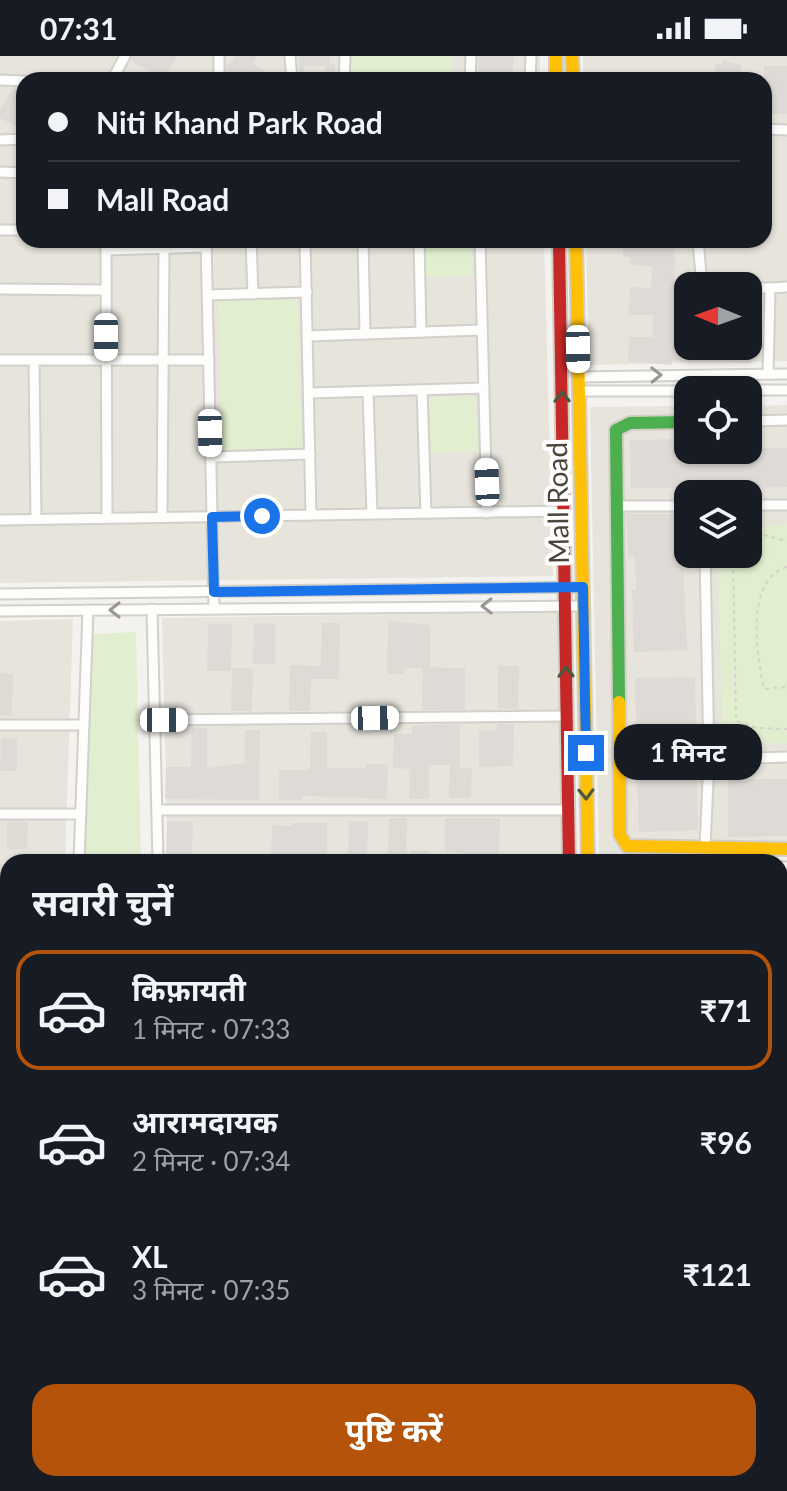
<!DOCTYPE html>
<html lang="hi">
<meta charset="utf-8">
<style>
body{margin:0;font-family:Lato,"Noto Sans Devanagari",sans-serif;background:#20242c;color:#f1f3f6;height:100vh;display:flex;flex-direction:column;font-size:30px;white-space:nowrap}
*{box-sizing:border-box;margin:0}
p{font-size:26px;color:#9ea1a6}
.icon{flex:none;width:44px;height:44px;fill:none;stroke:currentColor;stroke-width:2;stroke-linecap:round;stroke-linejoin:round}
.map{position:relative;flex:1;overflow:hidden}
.sheet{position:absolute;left:0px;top:798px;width:788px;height:638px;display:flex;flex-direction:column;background:#171b24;border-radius:24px 24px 0 0;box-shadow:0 2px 6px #0004}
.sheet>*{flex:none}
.guide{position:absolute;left:16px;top:16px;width:756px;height:176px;border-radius:24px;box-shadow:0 2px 6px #0004;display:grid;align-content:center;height:176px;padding:0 32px;background:#171b24}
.needle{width:52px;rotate:271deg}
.controls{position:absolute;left:674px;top:216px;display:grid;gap:16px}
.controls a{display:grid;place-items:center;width:88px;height:88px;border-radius:16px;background:#171b24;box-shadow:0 2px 6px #0004;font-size:40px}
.end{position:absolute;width:36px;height:36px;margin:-18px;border:10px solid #1a73e8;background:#fff;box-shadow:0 0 0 4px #fff}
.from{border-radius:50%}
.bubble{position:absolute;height:56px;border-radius:24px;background:#171b24;box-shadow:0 2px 6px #0004;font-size:26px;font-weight:700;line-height:56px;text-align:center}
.car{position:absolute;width:24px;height:48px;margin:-24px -12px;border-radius:10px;box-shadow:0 0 6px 2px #0007;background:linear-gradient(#fff 24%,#345 0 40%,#fff 0 76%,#345 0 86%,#fff 0)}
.guide b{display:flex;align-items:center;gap:28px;height:76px;font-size:30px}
.guide b+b{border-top:2px solid #363941}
.guide i{width:20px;height:20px;background:#f1f3f6}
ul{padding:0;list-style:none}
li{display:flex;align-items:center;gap:24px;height:120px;margin:0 16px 12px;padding:0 16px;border:4px solid transparent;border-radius:24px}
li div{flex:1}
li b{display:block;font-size:30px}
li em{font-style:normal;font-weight:700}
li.active{border-color:#b45309}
li>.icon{width:72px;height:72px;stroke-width:1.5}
h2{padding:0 32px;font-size:36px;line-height:96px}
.primary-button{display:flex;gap:16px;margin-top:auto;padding:16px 32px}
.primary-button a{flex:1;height:92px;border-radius:24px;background:#b45309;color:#fff;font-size:32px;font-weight:700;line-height:92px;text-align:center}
.status{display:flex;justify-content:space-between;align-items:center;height:56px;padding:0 40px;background:#171b24;direction:ltr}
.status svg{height:22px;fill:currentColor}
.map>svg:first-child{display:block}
</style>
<div class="status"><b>07:31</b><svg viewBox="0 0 49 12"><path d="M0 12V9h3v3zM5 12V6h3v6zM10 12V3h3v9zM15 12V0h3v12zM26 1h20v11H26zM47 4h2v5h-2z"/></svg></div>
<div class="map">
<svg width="787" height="1435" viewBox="0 0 787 1435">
<rect width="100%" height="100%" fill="#f4f2ee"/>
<g fill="#e7e4dc" fill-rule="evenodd">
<polygon points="0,0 540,0 540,24 24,24 24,184 544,184 553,520 0,527"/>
<path d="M583,0H787V305L589,309L586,184H764V24H583ZM688,230H748V290H688Z"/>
<path d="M787,349V797L599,798L590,351L688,350V394H748V350ZM688,438H748V498H688Z"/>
<polygon points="561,556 565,806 168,806 162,562"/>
<polygon points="73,563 65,806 8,806 8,1354 0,1354 0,565"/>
<polygon points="780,849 787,849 787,1255 780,1256"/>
</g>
<polygon fill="#f3ebdf" points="787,1304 787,1435 613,1435 613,1428 780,1428 780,1306"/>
<g fill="#e1eecf">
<polygon points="350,0 451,0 451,23 350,21"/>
<polygon points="425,184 472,184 472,220 426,221"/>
<polygon points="298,243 302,394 221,396 218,245"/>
<polygon points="476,340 478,395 430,397 428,342"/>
<polygon points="787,469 787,687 723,687 717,498 748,498 748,470"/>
<polygon points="136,576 141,806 85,806 91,578"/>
<polygon points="0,1395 8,1395 8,1428 530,1428 530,1435 0,1435"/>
</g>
<g fill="#dedbd6">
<polygon points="132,0 177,0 163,23 131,5"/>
<polygon points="235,0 258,0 253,7 274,24 226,24 226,11"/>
<polygon points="299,0 330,0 329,8 335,8 334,21 324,20 325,10 304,10 304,19 299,19"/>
<polygon points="479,0 514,0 512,24 478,24"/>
<polygon points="722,4 741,9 741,24 714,24 715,8 722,8"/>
<rect x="764" y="10" width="23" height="48"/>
<polygon points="12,32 24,36 24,75 0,62 0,54"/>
<polygon points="629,184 675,184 674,274 688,275 688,290 752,290 751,307 672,305 672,309 628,305 629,281 653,281 653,259 629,259 630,231 651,232 652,210 629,209 629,201 623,201 623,191 629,191"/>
<polygon points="677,383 688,385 688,394 787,392 787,431 631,432 630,384"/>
<polygon points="626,458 681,458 687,594 634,596 632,534 636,534 635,500 628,500"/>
<polygon points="388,565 430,569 430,611 465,612 465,654 422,654 423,612 404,612 404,618 387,618"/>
<polygon points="254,567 275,568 275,608 253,608"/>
<polygon points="322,567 340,567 339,623 311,623 310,655 289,655 290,609 321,610"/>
<polygon points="208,568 232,568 231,615 207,615"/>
<polygon points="498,610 519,610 518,653 498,653"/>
<polygon points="232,612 253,613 252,655 231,655"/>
<polygon points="0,617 13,618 12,660 0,659"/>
<polygon points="695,621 698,774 639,776 637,713 650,713 649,678 636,678 635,622"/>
<polygon points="497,668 514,668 513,710 479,711 479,674 497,675"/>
<polygon points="422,669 460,669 460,712 472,712 471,742 449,742 450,709 429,709 429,743 409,743 410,713 393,712 394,678 412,678 412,671"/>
<polygon points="192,672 207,672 207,712 245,707 245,674 260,674 259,744 165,743 166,711 191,711"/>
<polygon points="311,676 327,676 327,712 366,712 366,708 388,708 387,743 302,740 302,744 279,744 279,714 310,714"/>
<polygon points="1,682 17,683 17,715 0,715"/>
<polygon points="728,723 787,723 787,780 728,781"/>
<polygon points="389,762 407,762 406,800 388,799"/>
<polygon points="445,762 500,762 499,799 495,799 495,806 462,806 462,796 445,796"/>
<polygon points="167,765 193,765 192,800 166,800"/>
<polygon points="349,765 368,765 367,806 348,806"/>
<polygon points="7,766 28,766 27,793 7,793"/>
<polygon points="292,767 327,767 327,800 310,799 310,806 294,806 294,800 271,799 272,769 292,770"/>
<rect x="410" y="795" width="19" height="11"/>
</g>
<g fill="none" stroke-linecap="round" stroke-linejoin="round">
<g stroke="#d2d0cb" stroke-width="9">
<g id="lane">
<polyline points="780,1361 787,1370"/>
<polyline points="780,1407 787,1405"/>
</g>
</g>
<g stroke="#d2d0cb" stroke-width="13">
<g id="street">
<polyline points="290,0 292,24"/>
<polyline points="0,24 24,25"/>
<polyline points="112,24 125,0"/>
<polyline points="219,24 219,0"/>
<polyline points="344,24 345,0"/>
<polyline points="470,24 471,0"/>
<polyline points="530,24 531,0"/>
<polyline points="764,73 787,74"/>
<polyline points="0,84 24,83"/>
<polyline points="0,116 24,117"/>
<polyline points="0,174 24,174"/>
<polyline points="106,184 107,462"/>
<polyline points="206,184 214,553"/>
<polyline points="251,184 253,238"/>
<polyline points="305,184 311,459"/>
<polyline points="363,184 365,278"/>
<polyline points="419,184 421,276"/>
<polyline points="480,184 487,457"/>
<polyline points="698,184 702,230"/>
<polyline points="106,194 206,191"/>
<polyline points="748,232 770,232 768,318"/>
<polyline points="770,232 787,231"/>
<polyline points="0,233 106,234"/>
<polyline points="208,239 307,236"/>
<polyline points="308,280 482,274"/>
<polyline points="0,304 209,304"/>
<polyline points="34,304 36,463"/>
<polyline points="578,321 787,318"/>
<polyline points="422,334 426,457"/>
<polyline points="748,334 787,334"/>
<polyline points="579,335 688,335"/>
<polyline points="368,336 372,458"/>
<polyline points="309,337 484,332"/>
<polyline points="748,365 787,364"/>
<polyline points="211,401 310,398"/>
<polyline points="748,449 787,449"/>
<polyline points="616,450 688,450"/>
<polyline points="162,461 164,192"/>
<polyline points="0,464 564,455"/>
<polyline points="705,498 709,703 787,701"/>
<polyline points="0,538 583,531"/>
<polyline points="152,553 158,806"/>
<polyline points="0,555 583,550"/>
<polyline points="154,664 567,660"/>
<polyline points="0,669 84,669"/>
<polyline points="157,754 568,754"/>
<polyline points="0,758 81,758"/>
<polyline points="705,792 709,703"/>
<polyline points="79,806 88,554"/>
<polyline points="780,811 787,811"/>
<polyline points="780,834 787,834"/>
<polyline points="0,847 8,847"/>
<polyline points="780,861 787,861"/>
<polyline points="780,923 787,923"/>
<polyline points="0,949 8,949"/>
<polyline points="0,1073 8,1073"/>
<polyline points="0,1161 8,1161"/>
<polyline points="780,1185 787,1184"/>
<polyline points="780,1246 787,1245"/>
<polyline points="0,1258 8,1258"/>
<polyline points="780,1258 787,1257"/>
<polyline points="780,1282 787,1281"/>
<polyline points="0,1363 8,1363"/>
<polyline points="0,1385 8,1385"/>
</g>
</g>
<g stroke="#d3cfc5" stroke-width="16">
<polyline id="fast" points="619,646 616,374 630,367 688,366"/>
</g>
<g stroke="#d3cfc5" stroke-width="16">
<g id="slow">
<polyline points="556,0 556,24"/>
<polyline points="572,0 573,24"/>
<polyline points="576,184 588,806"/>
<polyline points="619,646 620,779 627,790 787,793"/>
<polyline points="580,1428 580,1435"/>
<polyline points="598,1428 598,1435"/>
</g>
</g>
<g stroke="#d3cfc5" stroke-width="16">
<polyline id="jam" points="559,184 569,806"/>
</g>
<g stroke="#d3d2cc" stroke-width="2" stroke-dasharray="4 4" stroke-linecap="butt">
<polyline points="748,482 764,479 787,485"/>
<polyline points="733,498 736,665 756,672 787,673"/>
<path d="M787,511C744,523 757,600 764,633L787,631"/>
<polyline points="98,1428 98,1435"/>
</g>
<use href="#lane" stroke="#fdfdfc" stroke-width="5"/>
<use href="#street" stroke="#fdfdfc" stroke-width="9"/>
<use href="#fast" stroke="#4caf50" stroke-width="12"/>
<use href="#slow" stroke="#ffc107" stroke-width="12"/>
<use href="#jam" stroke="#c62828" stroke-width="12"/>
</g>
<defs><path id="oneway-chevron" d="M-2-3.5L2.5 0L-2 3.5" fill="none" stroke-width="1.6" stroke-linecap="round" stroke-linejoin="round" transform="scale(2)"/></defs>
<g stroke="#9b9791">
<use href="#oneway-chevron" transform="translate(656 319) rotate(-1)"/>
<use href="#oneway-chevron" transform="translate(487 550) rotate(179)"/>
<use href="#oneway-chevron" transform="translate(115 554) rotate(180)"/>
</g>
<g stroke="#4b593e">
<use href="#oneway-chevron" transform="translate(562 341) rotate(-91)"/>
<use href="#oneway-chevron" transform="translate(566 616) rotate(-91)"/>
<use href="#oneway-chevron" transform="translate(586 738) rotate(89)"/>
</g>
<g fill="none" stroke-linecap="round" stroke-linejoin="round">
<polyline stroke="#1a73e8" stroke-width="10" points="262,460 212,461 214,536 583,531 586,697"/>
</g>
<g text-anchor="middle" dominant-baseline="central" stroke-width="8" stroke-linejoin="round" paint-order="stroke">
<g font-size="28" fill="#4b4439" stroke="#fff">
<text transform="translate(557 447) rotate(-91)">Mall Road</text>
</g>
</g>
</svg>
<div class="controls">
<a><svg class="needle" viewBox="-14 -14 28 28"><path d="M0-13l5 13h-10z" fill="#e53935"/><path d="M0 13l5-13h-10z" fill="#9ea1a6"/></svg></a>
<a><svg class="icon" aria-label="locate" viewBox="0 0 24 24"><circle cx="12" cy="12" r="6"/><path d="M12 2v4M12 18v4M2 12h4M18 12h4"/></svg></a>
<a><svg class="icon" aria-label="layers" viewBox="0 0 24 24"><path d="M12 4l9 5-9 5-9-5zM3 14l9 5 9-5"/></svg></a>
</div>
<i class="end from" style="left:262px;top:460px"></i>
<i class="end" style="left:586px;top:697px"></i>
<div class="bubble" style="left:614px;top:668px;width:148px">1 मिनट</div>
<i class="car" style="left:106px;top:281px;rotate:180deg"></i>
<i class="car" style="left:578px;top:293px;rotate:179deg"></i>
<i class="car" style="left:210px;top:377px;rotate:179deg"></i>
<i class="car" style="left:487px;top:426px;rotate:358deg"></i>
<i class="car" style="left:375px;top:662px;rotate:89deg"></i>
<i class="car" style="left:164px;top:664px;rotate:90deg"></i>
<div class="guide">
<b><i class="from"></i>Niti Khand Park Road</b>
<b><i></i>Mall Road</b>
</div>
<section class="sheet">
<h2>सवारी चुनें</h2>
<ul>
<li class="active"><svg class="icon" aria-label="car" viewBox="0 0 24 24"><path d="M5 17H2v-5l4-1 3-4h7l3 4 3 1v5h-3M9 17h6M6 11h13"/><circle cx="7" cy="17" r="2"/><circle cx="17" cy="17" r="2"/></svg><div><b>किफ़ायती</b><p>1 मिनट · 07:33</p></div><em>₹71</em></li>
<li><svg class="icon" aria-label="car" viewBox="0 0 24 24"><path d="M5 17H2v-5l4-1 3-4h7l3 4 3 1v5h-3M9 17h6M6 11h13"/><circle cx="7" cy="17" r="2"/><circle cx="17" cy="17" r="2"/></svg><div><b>आरामदायक</b><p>2 मिनट · 07:34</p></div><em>₹96</em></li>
<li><svg class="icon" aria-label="car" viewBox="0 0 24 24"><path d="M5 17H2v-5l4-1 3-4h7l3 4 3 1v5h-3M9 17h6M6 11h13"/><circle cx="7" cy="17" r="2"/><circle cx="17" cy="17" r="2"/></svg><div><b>XL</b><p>3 मिनट · 07:35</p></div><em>₹121</em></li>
</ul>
<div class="primary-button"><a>पुष्टि करें</a></div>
</section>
</div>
